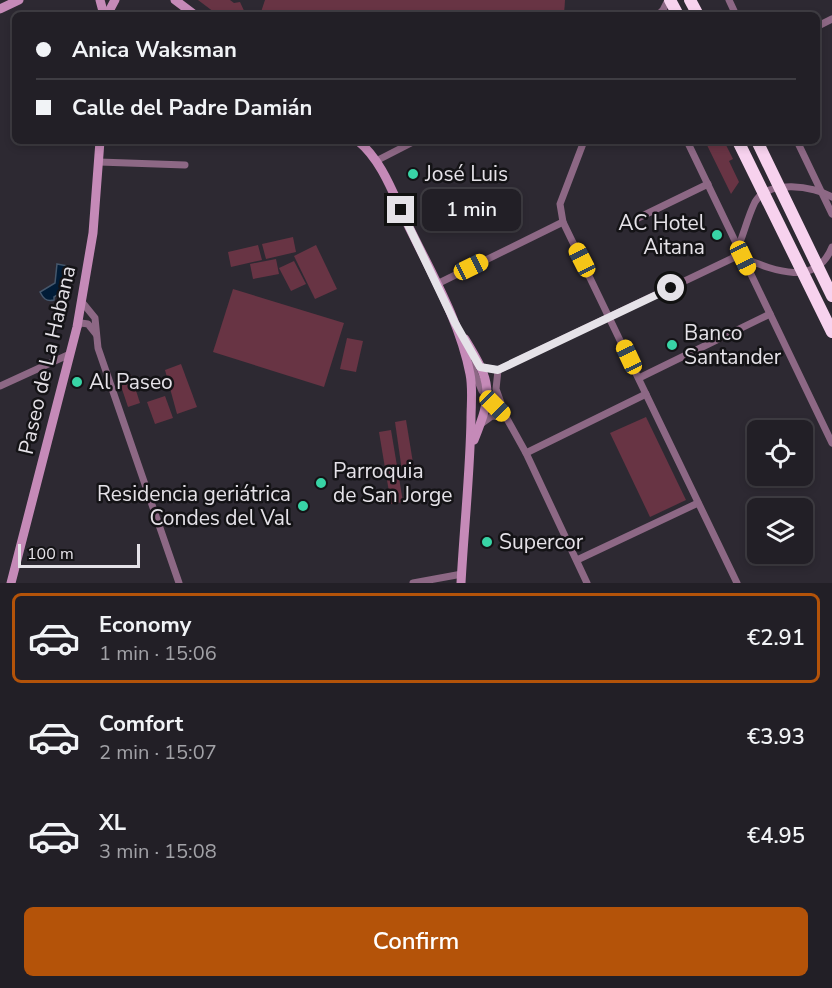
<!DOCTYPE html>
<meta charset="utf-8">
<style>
body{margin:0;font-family:"Nunito Sans",sans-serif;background:#2e2c32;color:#f1f3f6;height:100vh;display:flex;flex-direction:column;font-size:22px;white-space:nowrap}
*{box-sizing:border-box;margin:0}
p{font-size:20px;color:#a2a2a7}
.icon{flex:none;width:33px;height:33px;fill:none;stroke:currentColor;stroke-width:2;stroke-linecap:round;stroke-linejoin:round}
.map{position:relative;height:583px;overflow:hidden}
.panel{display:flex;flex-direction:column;background:#221f26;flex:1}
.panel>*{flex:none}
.banner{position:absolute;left:12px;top:12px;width:808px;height:132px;border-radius:9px;box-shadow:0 3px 9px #0003,0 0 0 2px #3f3d43;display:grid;align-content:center;height:132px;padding:0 24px;background:#221f26}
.buttons{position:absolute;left:747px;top:420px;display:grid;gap:12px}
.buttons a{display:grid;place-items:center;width:66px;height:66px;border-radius:9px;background:#221f26;box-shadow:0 3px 9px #0003,0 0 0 2px #3f3d43;font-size:30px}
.scale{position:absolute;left:18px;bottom:15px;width:122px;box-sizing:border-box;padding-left:6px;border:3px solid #e5e2e8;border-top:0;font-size:16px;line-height:21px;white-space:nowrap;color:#e5e2e8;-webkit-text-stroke:4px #141316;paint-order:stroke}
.end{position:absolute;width:27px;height:27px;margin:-14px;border:8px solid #e5e2e8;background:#111;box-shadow:0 0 0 3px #111}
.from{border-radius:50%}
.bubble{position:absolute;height:42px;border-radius:9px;background:#221f26;box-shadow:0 3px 9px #0003,0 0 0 2px #3f3d43;font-size:20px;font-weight:600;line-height:42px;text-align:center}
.car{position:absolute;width:18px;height:36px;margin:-18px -9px;border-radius:8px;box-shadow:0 0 4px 2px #0007;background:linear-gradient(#f5c518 24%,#345 0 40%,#f5c518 0 76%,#345 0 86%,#f5c518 0)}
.banner b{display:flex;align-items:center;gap:21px;height:57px;font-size:22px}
.banner b+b{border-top:2px solid #3f3d43}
.banner i{width:15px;height:15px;background:#f1f3f6}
ul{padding:10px 0 0;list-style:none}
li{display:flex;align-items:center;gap:18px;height:90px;margin:0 12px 9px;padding:0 12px;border:3px solid transparent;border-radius:9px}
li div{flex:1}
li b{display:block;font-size:22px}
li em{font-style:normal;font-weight:600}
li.active{border-color:#b45309}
li>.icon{width:54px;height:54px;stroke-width:1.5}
.cta{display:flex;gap:12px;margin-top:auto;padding:12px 24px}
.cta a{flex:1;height:69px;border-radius:9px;background:#b45309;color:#fff;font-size:24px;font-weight:600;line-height:69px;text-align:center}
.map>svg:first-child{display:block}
</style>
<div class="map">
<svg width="832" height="583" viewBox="0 0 832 583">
<rect width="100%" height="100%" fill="#2d2932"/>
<g fill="#683444">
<polygon points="198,0 230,0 234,3 240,2 246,15 218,15"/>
<polygon points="265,0 565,0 564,15 260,15"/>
<polygon points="705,141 724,141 733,159 729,161 739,182 731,194"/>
<polygon points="293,237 296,252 266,259 262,244"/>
<polygon points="258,245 262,260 231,267 228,252"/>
<polygon points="316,245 337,289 315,299 294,256"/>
<polygon points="276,259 279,274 253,279 250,264"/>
<polygon points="294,261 306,284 291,291 279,268"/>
<polygon points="233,289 344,323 324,387 213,352"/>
<polygon points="347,338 363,341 356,372 340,369"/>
<polygon points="181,364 197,407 177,414 165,370"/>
<polygon points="131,375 140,403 128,407 119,380"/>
<polygon points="165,396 173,418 155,424 147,402"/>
<polygon points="646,417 686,500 650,517 610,433"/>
<polygon points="406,420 414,469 402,471 395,422"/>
<polygon points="391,430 403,502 391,504 379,432"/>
</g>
<path fill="#011c37" stroke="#45576c" stroke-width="1.5" d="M57,264L68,266C66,279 67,290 54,297V300C46,302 43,298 40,292L55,283Z"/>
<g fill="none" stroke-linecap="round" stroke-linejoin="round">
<g stroke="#8d6885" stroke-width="7">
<polyline points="729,0 736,15"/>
<polyline points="658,15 663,10 668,0"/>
<polyline points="818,26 832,19"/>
<polyline points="584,141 560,204 563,222 737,583"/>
<polyline points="687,141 832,443"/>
<polyline points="797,141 832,214"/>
<polyline points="376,161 415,141"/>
<polyline points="99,162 185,165"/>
<polyline points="638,218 708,184"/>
<path d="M743,258C773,270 816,288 832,247"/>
<polyline points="437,284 563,222"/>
<polyline points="82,302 95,318 98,348 179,583"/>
<polyline points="77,327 81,323 88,324 96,334"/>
<polyline points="471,365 482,391 504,415"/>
<path d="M480,367L498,370L733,258C743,240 746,220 755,202C768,179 814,186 832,197"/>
<polyline points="498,370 496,389 506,417 526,453 587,583"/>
<polyline points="639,378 770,314"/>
<polyline points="0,386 70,354"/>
<polyline points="481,424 492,416 506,417"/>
<polyline points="526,453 646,394"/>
<polyline points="577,560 698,503"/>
<polyline points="413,583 462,574"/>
</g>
<g stroke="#c58ab8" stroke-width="9">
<polyline points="100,0 104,15"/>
<polyline points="175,0 195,15"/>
<polyline points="0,9 19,0"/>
<polyline points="107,15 115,0"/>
<path d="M358,141C383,161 395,199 409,227C432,274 460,322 470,374C473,389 471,404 471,419C470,474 464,528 461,583"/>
<path d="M465,339C492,383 493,393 474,440"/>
<polyline points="11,583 77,327 93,233 100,141"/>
</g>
<g stroke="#f7d2ee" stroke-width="12">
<polyline points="670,0 678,15"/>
<polyline points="690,0 698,15"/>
<polyline points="738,141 832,332"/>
<polyline points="757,141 832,296"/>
</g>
</g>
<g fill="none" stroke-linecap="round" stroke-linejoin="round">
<polyline stroke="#e5e2e8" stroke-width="8" points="401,210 455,323 480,367 498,370 671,288"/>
</g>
<g fill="#38d4a6" stroke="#141316" stroke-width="2">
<circle cx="413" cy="174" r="6"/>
<circle cx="717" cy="235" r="6"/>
<circle cx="672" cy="345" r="6"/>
<circle cx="77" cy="382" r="6"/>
<circle cx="321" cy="483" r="6"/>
<circle cx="303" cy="506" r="6"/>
<circle cx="487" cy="542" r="6"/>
</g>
<g text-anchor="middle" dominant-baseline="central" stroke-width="5" stroke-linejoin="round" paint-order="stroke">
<g font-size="21" fill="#e5e2e8" stroke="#141316" text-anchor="start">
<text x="425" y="174">José Luis</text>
<text x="705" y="223" text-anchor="end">AC Hotel<tspan x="705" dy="24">Aitana</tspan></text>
<text x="684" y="333">Banco<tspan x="684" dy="24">Santander</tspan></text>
<text x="89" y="382">Al Paseo</text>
<text x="333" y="471">Parroquia<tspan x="333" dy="24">de San Jorge</tspan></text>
<text x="291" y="494" text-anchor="end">Residencia geriátrica<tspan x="291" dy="24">Condes del Val</tspan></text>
<text x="499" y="542">Supercor</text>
</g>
<g font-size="21" fill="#e5e2e8" stroke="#141316">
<text transform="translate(47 360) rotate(-77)">Paseo de La Habana</text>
</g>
</g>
</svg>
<div class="buttons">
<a><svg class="icon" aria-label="locate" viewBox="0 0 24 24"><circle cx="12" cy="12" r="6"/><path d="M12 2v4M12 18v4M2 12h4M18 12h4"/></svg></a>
<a><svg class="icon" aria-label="layers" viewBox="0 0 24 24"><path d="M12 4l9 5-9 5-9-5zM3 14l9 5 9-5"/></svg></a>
</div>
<div class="scale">100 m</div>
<i class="end from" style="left:671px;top:288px"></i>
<i class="end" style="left:401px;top:210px"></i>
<div class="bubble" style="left:422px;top:189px;width:99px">1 min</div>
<i class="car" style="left:743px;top:258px;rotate:155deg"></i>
<i class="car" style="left:582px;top:260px;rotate:333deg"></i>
<i class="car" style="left:471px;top:267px;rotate:64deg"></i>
<i class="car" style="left:629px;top:357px;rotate:335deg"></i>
<i class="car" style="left:495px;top:406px;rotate:135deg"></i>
<div class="banner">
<b><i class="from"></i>Anica Waksman</b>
<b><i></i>Calle del Padre Damián</b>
</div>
</div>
<section class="panel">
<ul>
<li class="active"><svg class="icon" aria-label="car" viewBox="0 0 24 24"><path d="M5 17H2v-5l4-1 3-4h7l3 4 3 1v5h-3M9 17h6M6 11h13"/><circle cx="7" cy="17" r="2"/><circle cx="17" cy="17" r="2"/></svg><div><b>Economy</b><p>1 min · 15:06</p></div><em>€2.91</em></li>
<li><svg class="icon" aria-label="car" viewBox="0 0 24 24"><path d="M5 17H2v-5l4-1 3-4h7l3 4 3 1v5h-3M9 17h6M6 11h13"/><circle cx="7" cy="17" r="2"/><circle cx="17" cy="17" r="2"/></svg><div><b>Comfort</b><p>2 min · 15:07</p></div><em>€3.93</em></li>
<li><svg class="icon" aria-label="car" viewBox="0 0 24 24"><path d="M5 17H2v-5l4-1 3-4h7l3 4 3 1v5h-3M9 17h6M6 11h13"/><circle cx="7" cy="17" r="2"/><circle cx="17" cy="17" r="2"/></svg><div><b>XL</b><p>3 min · 15:08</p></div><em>€4.95</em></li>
</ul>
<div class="cta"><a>Confirm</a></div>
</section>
